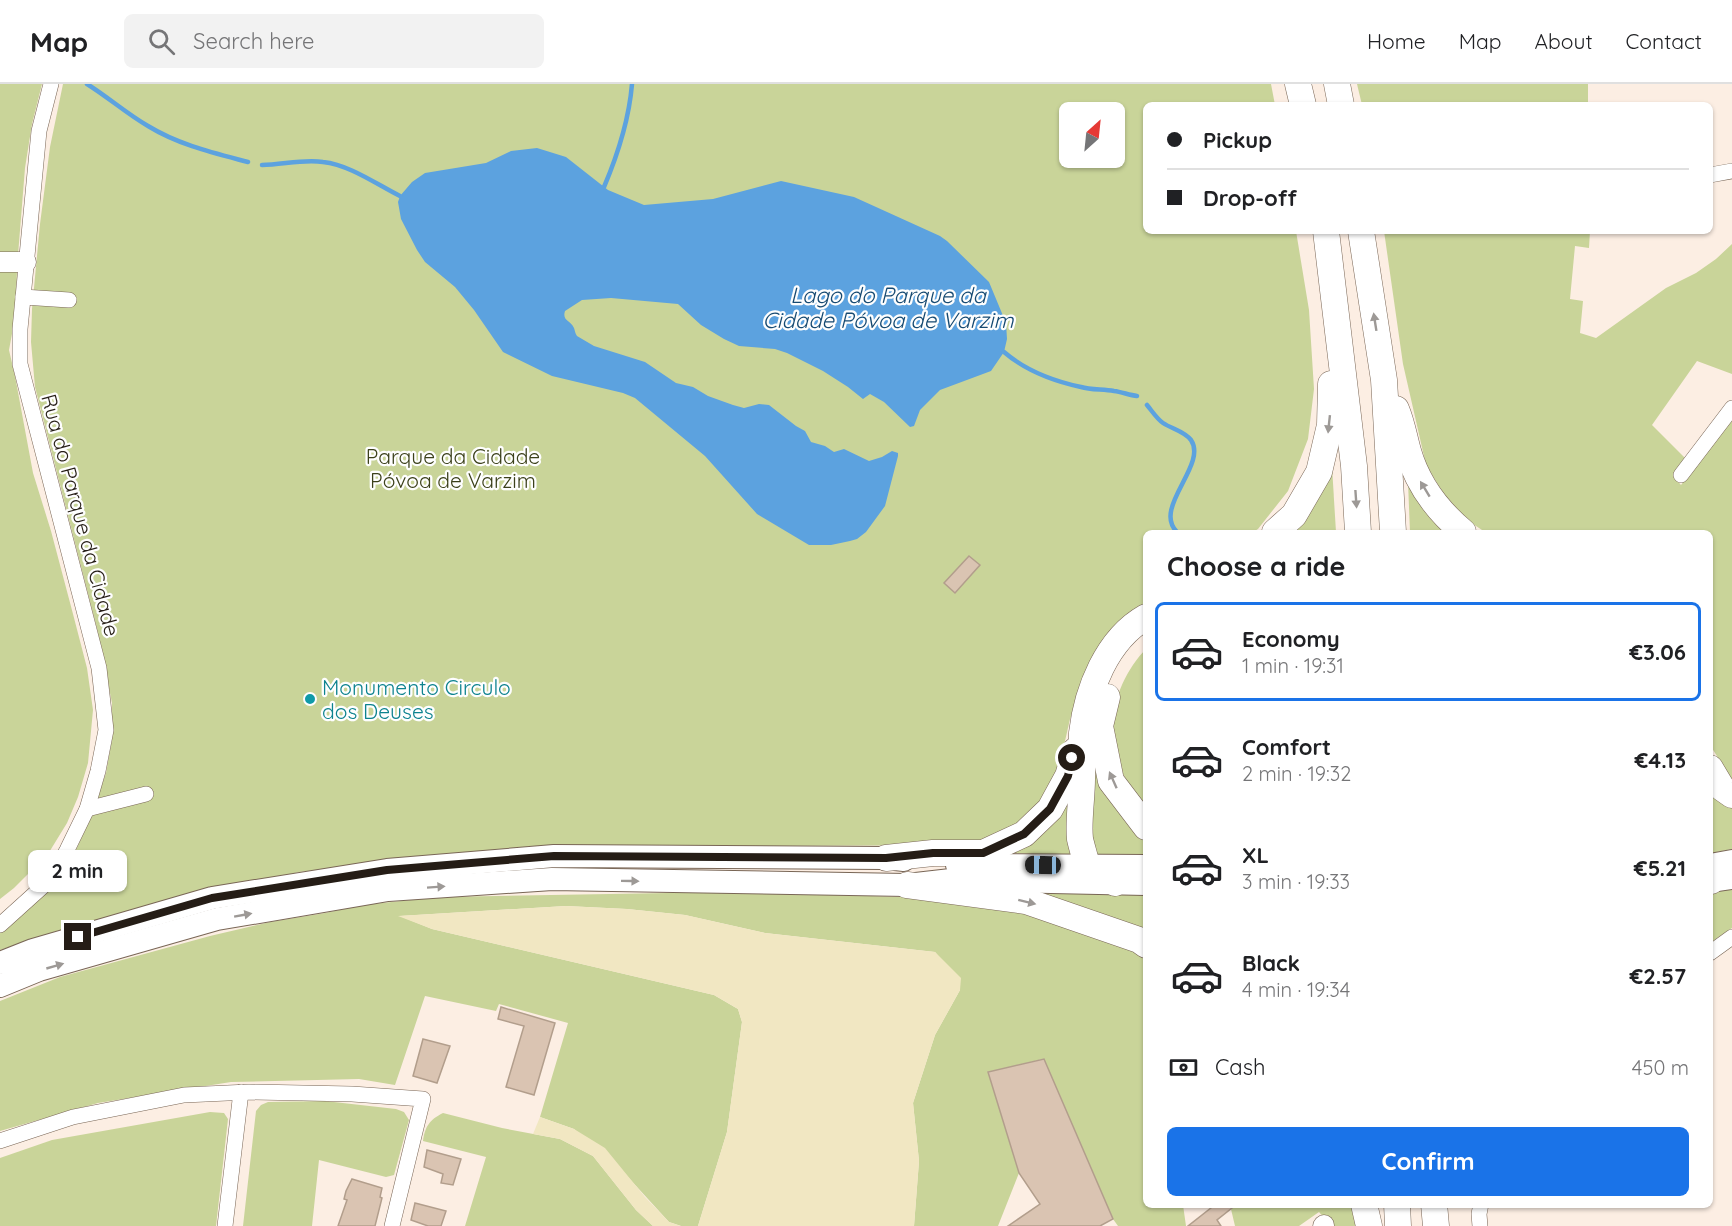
<!DOCTYPE html>
<meta charset="utf-8">
<style>
body{margin:0;font-family:Quicksand,sans-serif;background:#f2f2f2;color:#202124;height:100vh;display:flex;flex-direction:column;font-size:22px;white-space:nowrap}
*{box-sizing:border-box;margin:0}
p{font-size:20px;color:#757577}
.icon{flex:none;width:33px;height:33px;fill:none;stroke:currentColor;stroke-width:2;stroke-linecap:round;stroke-linejoin:round}
.map{position:relative;flex:1;overflow:hidden}
.panel{position:absolute;left:1143px;top:446px;width:570px;height:678px;display:flex;flex-direction:column;background:#fff;border-radius:9px;box-shadow:0 2px 4px #0004}
.panel>*{flex:none}
.guide{position:absolute;left:1143px;top:18px;width:570px;height:132px;border-radius:9px;box-shadow:0 2px 4px #0004;display:grid;align-content:center;height:132px;padding:0 24px;background:#fff}
.needle{width:39px;rotate:27deg}
.fabs{position:absolute;left:1059px;top:18px;display:grid;gap:12px}
.fabs a{display:grid;place-items:center;width:66px;height:66px;border-radius:9px;background:#fff;box-shadow:0 2px 4px #0004;font-size:30px}
.end{position:absolute;width:27px;height:27px;margin:-14px;border:8px solid #251d16;background:#fff;box-shadow:0 0 0 3px #fff}
.from{border-radius:50%}
.bubble{position:absolute;height:42px;border-radius:9px;background:#fff;box-shadow:0 2px 4px #0004;font-size:20px;font-weight:700;line-height:42px;text-align:center}
.car{position:absolute;width:18px;height:36px;margin:-18px -9px;border-radius:8px;box-shadow:0 0 4px 2px #0007;background:linear-gradient(#222 24%,#8ab4d8 0 40%,#222 0 76%,#8ab4d8 0 86%,#222 0)}
.guide b{display:flex;align-items:center;gap:21px;height:57px;font-size:22px}
.guide b+b{border-top:2px solid #e0e0e0}
.guide i{width:15px;height:15px;background:#202124}
ul{padding:0;list-style:none}
li{display:flex;align-items:center;gap:18px;height:99px;margin:0 12px 9px;padding:0 12px;border:3px solid transparent;border-radius:9px}
li div{flex:1}
li b{display:block;font-size:22px}
li em{font-style:normal;font-weight:700}
li.on{border-color:#1a73e8}
li>.icon{width:54px;height:54px;stroke-width:1.5}
h2{padding:0 24px;font-size:27px;line-height:72px}
.pay{display:flex;align-items:center;gap:15px;height:66px;padding:0 24px;font-size:22px}
.pay p{margin-inline-start:auto}
.primary-button{display:flex;gap:12px;margin-top:auto;padding:12px 24px}
.primary-button a{flex:1;height:69px;border-radius:9px;background:#1a73e8;color:#fff;font-size:24px;font-weight:700;line-height:69px;text-align:center}
header{display:flex;align-items:center;gap:36px;box-sizing:border-box;height:84px;padding:0 30px;background:#fff;border-bottom:2px solid #e0e0e0}
header strong{font-size:28px}
nav{display:flex;gap:33px;margin-inline-start:auto;font-size:21px}
.search{width:420px;height:54px;background:#f2f2f2;display:flex;align-items:center;gap:15px;box-sizing:border-box;padding:0 21px;border-radius:9px;color:#757577;font-size:22px}
.map>svg:first-child{display:block}
</style>
<header>
<strong>Map</strong>
<div class="search"><svg class="icon" aria-label="search" viewBox="0 0 24 24"><circle cx="10" cy="10" r="6"/><path d="M15 15l6 6"/></svg>Search here</div>
<nav><a>Home</a><a>Map</a><a>About</a><a>Contact</a></nav>
</header>
<div class="map">
<svg width="1732" height="1142" viewBox="0 0 1732 1142">
<rect width="100%" height="100%" fill="#fceee3"/>
<g fill="#c9d499" fill-rule="evenodd">
<polygon points="0,0 42,0 32,40 25,84 18,171 0,171"/>
<path d="M63,0H1271L1275,21H1146V147H1296L1309,226L1314,305L1308,355L1288,407L1258,445L1253,448H1146V521L1087,589L1070,635L1060,679L1047,712L1016,743L982,761L525,763L299,788L57,847L0,866V849L57,799L75,768L89,737L106,689L112,655V619L97,545L35,303L31,258L32,225L40,140L50,63ZM1070,28H1114V74H1070Z"/>
<polygon points="1357,0 1588,0 1588,21 1362,21"/>
<polygon points="1384,147 1590,147 1589,164 1575,162 1570,215 1583,217 1580,249 1596,254 1666,204 1696,189 1716,175 1732,160 1732,290 1697,277 1652,341 1685,374 1673,392 1681,401 1732,334 1732,696 1710,661 1710,448 1485,448 1455,428 1426,381 1403,280"/>
<polygon points="0,184 17,184 16,228 9,266 15,292 33,389 51,447 73,530 87,584 93,626 88,679 78,713 67,739 48,770 14,804 0,815"/>
<polygon points="1332,383 1336,448 1286,448"/>
<polygon points="1408,398 1453,448 1410,448"/>
<path d="M1146,539V542C1138,549 1130,556 1123,564C1099,592 1089,636 1094,672C1095,685 1102,699 1108,711C1117,726 1132,739 1146,750V772L1095,771L1086,756L1084,746C1085,724 1087,702 1088,680C1092,618 1095,581 1146,539Z"/>
<path d="M1146,565V726C1135,709 1121,692 1117,673C1114,663 1112,650 1112,640C1114,613 1127,584 1146,565Z"/>
<polygon points="1710,701 1732,722 1732,765 1712,769 1710,765"/>
<polygon points="1068,706 1074,771 1010,769"/>
<polygon points="1732,802 1732,844 1710,859 1710,806"/>
<polygon points="1021,806 1146,808 1146,850 1089,825"/>
<polygon points="725,808 906,813 1015,824 1146,869 1146,1120 1183,1121 1186,1142 1118,1142 1113,1135 1043,975 988,988 1019,1089 998,1142 914,1142 919,1077 913,1019 935,951 960,906 944,879 935,868 765,849 685,831 627,825 566,822 400,832 432,845 714,911 738,925 742,938 727,1048 698,1142 681,1142 669,1138 627,1092 574,1045 540,1033 568,939 499,920 496,927 425,912 395,1001 359,995 231,998 98,1019 0,1047 0,917 60,893 210,852 270,838 325,829 363,821 439,813"/>
<polygon points="325,1017 396,1025 404,1028 409,1036 394,1091 386,1093 319,1076 312,1142 243,1142 256,1027 261,1021 268,1018"/>
<polygon points="210,1028 224,1029 228,1035 216,1142 0,1142 0,1074 52,1056"/>
<path d="M443,1029L502,1044L560,1055L593,1072L636,1126L653,1142H465L486,1073L423,1057C425,1043 429,1036 443,1029Z"/>
<polygon points="1230,1121 1355,1121 1361,1142 1331,1142 1319,1128 1299,1142 1235,1142"/>
</g>
<g fill="#f1e7c2">
<polygon points="566,822 627,825 685,831 765,849 935,868 961,894 960,906 935,951 913,1019 919,1077 914,1142 698,1142 727,1048 742,938 738,925 714,911 432,845 398,832"/>
<polygon points="540,1033 574,1045 605,1064 645,1113 669,1138 681,1142 653,1142 636,1126 593,1072 560,1055 533,1050"/>
</g>
<path fill="#5ca2df" d="M537,64L566,73L608,106L644,121L713,115L781,97L854,113L940,152L947,157L989,198L1006,239L1007,255L1004,268L991,287L940,306L920,326L914,342L910,343L884,318L870,310L863,315L848,303L823,287L787,269L775,265L739,262L724,255L701,241L678,220L611,214L582,216L565,227C562,237 570,236 574,244C575,247 575,249 577,252L594,262L645,278L676,299L693,303L708,312L733,321L744,324L759,320L769,321L796,342L805,347L811,358L825,362L834,368L844,365L869,377L882,373L892,367L898,369V372L885,422L866,448L857,455L850,457L831,461H809L757,430L705,372L635,314L623,309L552,292L503,268L474,226L455,203L425,178L417,166L401,135L398,118L400,112L412,98L425,89L486,79L511,67Z"/>
<g fill="none" stroke-linecap="round" stroke-linejoin="round">
<g stroke="#5ca2df" stroke-width="4.5">
<path d="M87,0C108,13 127,30 148,42C179,61 214,69 248,78"/>
<path d="M262,81C282,81 302,75 323,78C350,81 376,100 400,112"/>
<path d="M604,103C618,70 629,36 632,0"/>
<path d="M1004,268C1025,286 1053,297 1081,303C1091,306 1103,305 1114,307C1122,308 1129,311 1137,312"/>
<path d="M1147,321C1152,327 1157,335 1163,339C1172,345 1184,347 1191,356C1208,381 1152,424 1177,448"/>
</g>
</g>
<g fill="#dac4b2" stroke="#b29e8c" stroke-width="1.5">
<polygon points="969,472 980,481 955,509 944,499"/>
<polygon points="501,923 555,939 534,1011 506,1003 524,942 498,935"/>
<polygon points="423,955 450,962 437,999 413,992"/>
<polygon points="1044,975 1113,1135 1100,1142 1008,1142 1040,1120 1019,1089 988,988"/>
<polygon points="427,1066 461,1075 453,1101 441,1099 443,1090 424,1083"/>
<polygon points="352,1095 382,1104 380,1113 382,1114 375,1142 338,1142 347,1116 344,1115 346,1107"/>
<polygon points="415,1119 446,1127 441,1142 428,1142 411,1136"/>
<polygon points="1216,1120 1237,1120 1217,1136 1221,1142 1188,1142"/>
</g>
<g fill="none" stroke-linecap="round" stroke-linejoin="round">
<g stroke="#796656" stroke-width="16">
<g id="street">
<polyline points="1710,91 1732,87"/>
<polyline points="23,213 69,216"/>
<polyline points="1681,391 1732,324"/>
<polyline points="87,725 146,710"/>
<polyline points="0,841 51,795 67,766 87,725 98,687 106,646 99,584 20,280 20,245 39,47 51,0"/>
<polyline points="1710,869 1732,853"/>
<polyline points="0,1057 73,1033 184,1011 249,1008 352,1010 423,1015 392,1142"/>
<polyline points="225,1142 241,1008"/>
<polyline points="1480,1142 1479,1130 1481,1120"/>
</g>
</g>
<g stroke="#796656" stroke-width="21">
<g id="secondary">
<polyline points="0,178 26,178"/>
<polyline points="1323,1142 1324,1141"/>
</g>
</g>
<g stroke="#796656" stroke-width="24">
<g id="primary">
<polyline points="957,781 1146,782"/>
<polyline points="1710,781 1732,777"/>
<polyline points="1710,797 1732,794"/>
<polyline points="0,879 33,866 212,814 387,786 554,772 886,774 904,776"/>
<polyline points="0,902 39,886 217,835 388,806 552,795 907,801 951,796 1146,800"/>
</g>
</g>
<g stroke="#796656" stroke-width="27">
<g id="highway">
<polyline points="1298,0 1303,21"/>
<polyline points="1337,0 1341,21"/>
<polyline points="1326,147 1354,382 1358,448"/>
<polyline points="1361,147 1384,296 1393,448"/>
<path d="M1396,325C1402,339 1404,353 1408,367C1417,399 1438,427 1463,448"/>
<polyline points="1275,448 1294,431 1319,388 1330,341 1331,300"/>
<polyline points="1107,613 1100,642 1111,697 1146,743"/>
<polyline points="1710,684 1722,704 1732,711"/>
<polyline points="886,774 933,769 983,769 1024,750 1050,725 1068,692 1076,666"/>
<polyline points="1710,796 1711,797"/>
<path d="M1115,799L1087,782C1085,773 1082,764 1080,755C1078,737 1082,714 1082,695C1083,680 1081,664 1082,649C1087,606 1107,555 1146,533"/>
<polyline points="907,801 1026,817 1139,856 1146,861"/>
<polyline points="1364,1120 1369,1142"/>
<polyline points="1397,1120 1398,1142"/>
<polyline points="1434,1120 1436,1142"/>
</g>
</g>
<use href="#street" stroke="#fff" stroke-width="15"/>
<use href="#secondary" stroke="#fff" stroke-width="20"/>
<use href="#primary" stroke="#fff" stroke-width="22"/>
<use href="#highway" stroke="#fff" stroke-width="26"/>
</g>
<defs><path id="oneway-solid" d="M-6-.8H1V-3.2L6.5 0L1 3.2V.8H-6Z" transform="scale(1.5)"/></defs>
<g fill="#9d9996">
<use href="#oneway-solid" transform="translate(1375 238) rotate(-99)"/>
<use href="#oneway-solid" transform="translate(1329 340) rotate(96)"/>
<use href="#oneway-solid" transform="translate(1425 405) rotate(-121)"/>
<use href="#oneway-solid" transform="translate(1356 415) rotate(86)"/>
<use href="#oneway-solid" transform="translate(1113 696) rotate(-114)"/>
<use href="#oneway-solid" transform="translate(630 797) rotate(1)"/>
<use href="#oneway-solid" transform="translate(436 803) rotate(-4)"/>
<use href="#oneway-solid" transform="translate(1027 818) rotate(14)"/>
<use href="#oneway-solid" transform="translate(243 831) rotate(-10)"/>
<use href="#oneway-solid" transform="translate(55 882) rotate(-16)"/>
</g>
<g fill="none" stroke-linecap="round" stroke-linejoin="round">
<polyline stroke="#251d16" stroke-width="8" points="78,853 212,814 387,786 554,772 886,774 933,769 983,769 1024,750 1050,725 1068,692 1072,674"/>
</g>
<circle fill="#0f9aa8" stroke="#fefefe" stroke-width="2" cx="310" cy="615" r="6"/>
<g text-anchor="middle" dominant-baseline="central" stroke-width="4.5" stroke-linejoin="round" paint-order="stroke">
<g font-size="21" fill="#3b401a" stroke="#fefefe">
<text x="453" y="372">Parque da Cidade<tspan x="453" dy="24">Póvoa de Varzim</tspan></text>
</g>
<g font-size="21" fill="#251d16" stroke="#fefefe">
<text transform="translate(81 431) rotate(75)">Rua do Parque da Cidade</text>
</g>
<g font-size="21" fill="#0d838f" stroke="#fefefe" text-anchor="start">
<text x="322" y="603">Monumento Circulo<tspan x="322" dy="24">dos Deuses</tspan></text>
</g>
<g font-size="22" font-style="italic" fill="#164a72" stroke="#fefefe">
<text x="888" y="211">Lago do Parque da<tspan x="888" dy="25">Cidade Póvoa de Varzim</tspan></text>
</g>
</g>
</svg>
<div class="fabs">
<a><svg class="needle" viewBox="-14 -14 28 28"><path d="M0-13l5 13h-10z" fill="#e53935"/><path d="M0 13l5-13h-10z" fill="#757577"/></svg></a>
</div>
<i class="end from" style="left:1072px;top:674px"></i>
<i class="end" style="left:78px;top:853px"></i>
<div class="bubble" style="left:28px;top:766px;width:99px">2 min</div>
<i class="car" style="left:1043px;top:781px;rotate:271deg"></i>
<div class="guide">
<b><i class="from"></i>Pickup</b>
<b><i></i>Drop-off</b>
</div>
<section class="panel">
<h2>Choose a ride</h2>
<ul>
<li class="on"><svg class="icon" aria-label="car" viewBox="0 0 24 24"><path d="M5 17H2v-5l4-1 3-4h7l3 4 3 1v5h-3M9 17h6M6 11h13"/><circle cx="7" cy="17" r="2"/><circle cx="17" cy="17" r="2"/></svg><div><b>Economy</b><p>1 min · 19:31</p></div><em>€3.06</em></li>
<li><svg class="icon" aria-label="car" viewBox="0 0 24 24"><path d="M5 17H2v-5l4-1 3-4h7l3 4 3 1v5h-3M9 17h6M6 11h13"/><circle cx="7" cy="17" r="2"/><circle cx="17" cy="17" r="2"/></svg><div><b>Comfort</b><p>2 min · 19:32</p></div><em>€4.13</em></li>
<li><svg class="icon" aria-label="car" viewBox="0 0 24 24"><path d="M5 17H2v-5l4-1 3-4h7l3 4 3 1v5h-3M9 17h6M6 11h13"/><circle cx="7" cy="17" r="2"/><circle cx="17" cy="17" r="2"/></svg><div><b>XL</b><p>3 min · 19:33</p></div><em>€5.21</em></li>
<li><svg class="icon" aria-label="car" viewBox="0 0 24 24"><path d="M5 17H2v-5l4-1 3-4h7l3 4 3 1v5h-3M9 17h6M6 11h13"/><circle cx="7" cy="17" r="2"/><circle cx="17" cy="17" r="2"/></svg><div><b>Black</b><p>4 min · 19:34</p></div><em>€2.57</em></li>
</ul>
<div class="pay"><svg class="icon" aria-label="cash" viewBox="0 0 24 24"><path d="M3 7h18v10H3z"/><circle cx="12" cy="12" r="2"/></svg>Cash<p>450 m</p></div>
<div class="primary-button"><a>Confirm</a></div>
</section>
</div>
